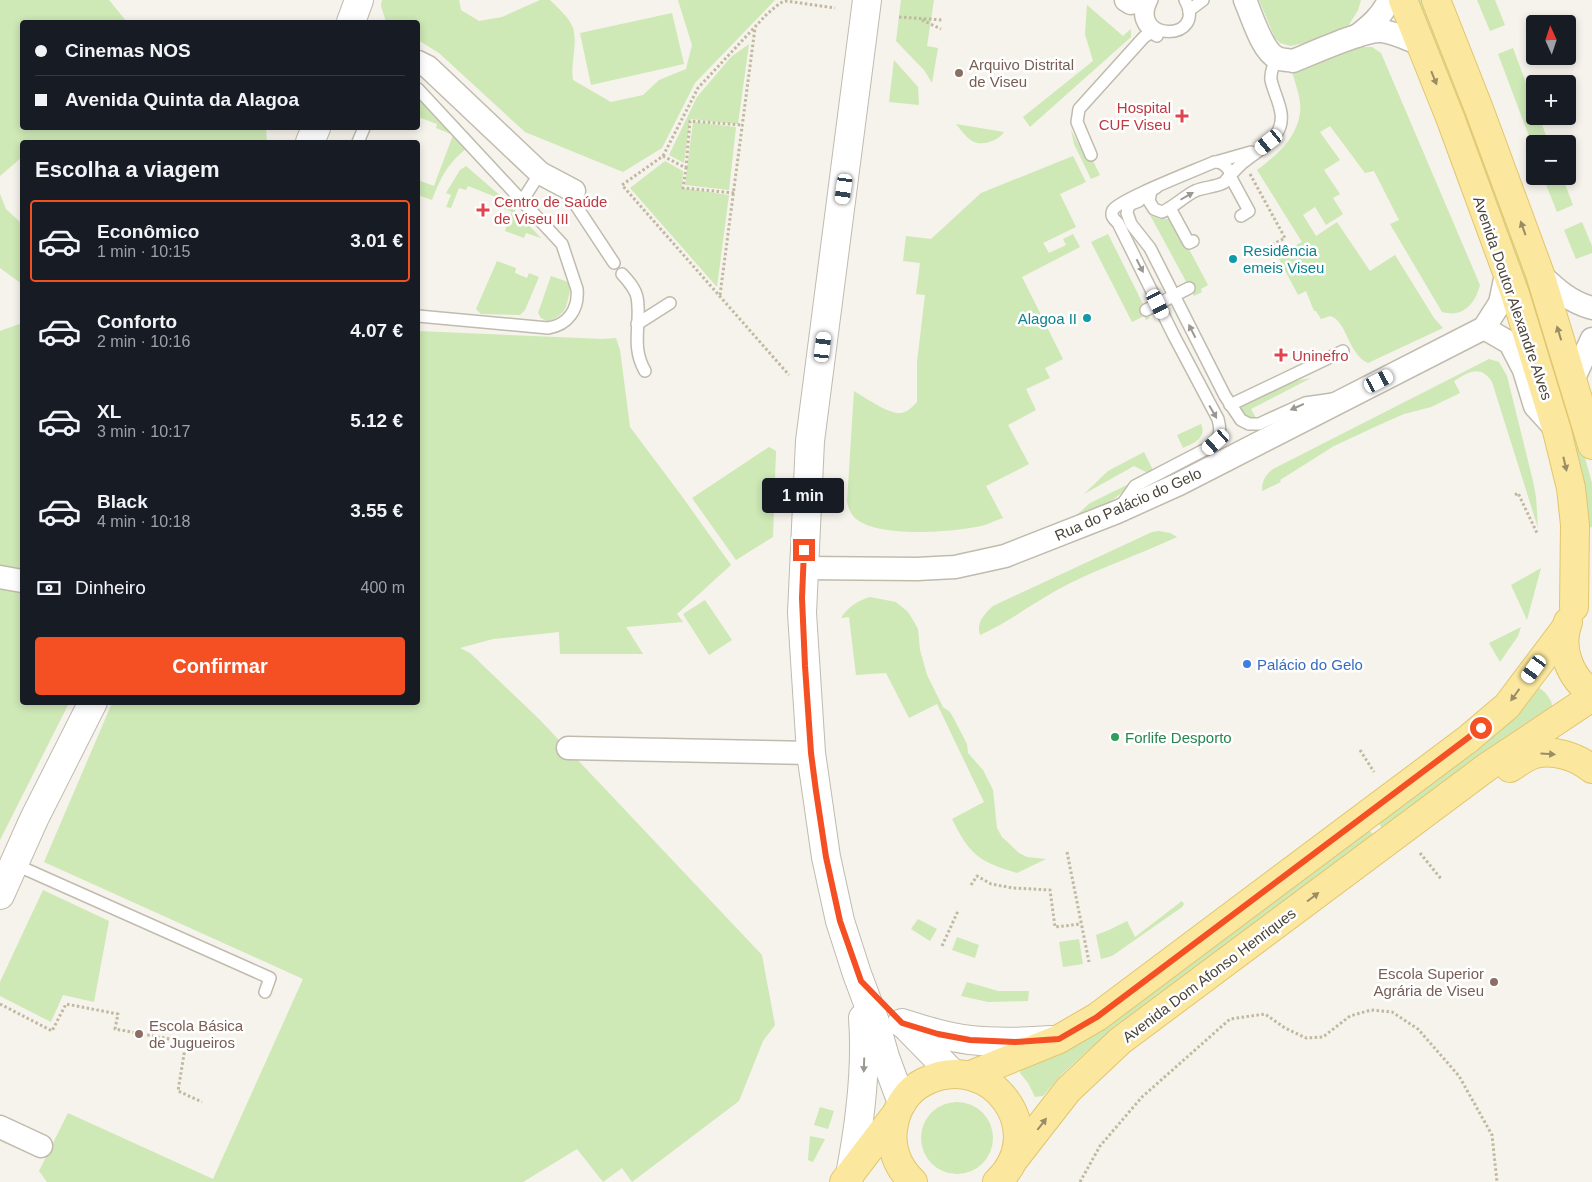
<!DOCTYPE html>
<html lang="pt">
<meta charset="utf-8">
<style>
body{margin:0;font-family:Helvetica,sans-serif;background:#20242c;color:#f1f3f6;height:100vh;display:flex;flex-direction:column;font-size:19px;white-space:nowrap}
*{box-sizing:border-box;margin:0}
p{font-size:16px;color:#9ea1a6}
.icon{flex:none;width:28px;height:28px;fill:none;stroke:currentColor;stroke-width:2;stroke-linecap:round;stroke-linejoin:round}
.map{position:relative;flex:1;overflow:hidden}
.drawer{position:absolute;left:20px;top:140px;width:400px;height:565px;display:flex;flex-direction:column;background:#171b24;border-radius:5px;box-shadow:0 2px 8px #0003}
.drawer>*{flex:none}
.hud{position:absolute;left:20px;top:20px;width:400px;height:110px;border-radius:5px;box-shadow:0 2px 8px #0003;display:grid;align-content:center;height:110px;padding:0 15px;background:#171b24}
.needle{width:32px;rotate:357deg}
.fabs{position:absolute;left:1526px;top:15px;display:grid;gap:10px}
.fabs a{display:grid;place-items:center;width:50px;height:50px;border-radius:5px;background:#171b24;box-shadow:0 2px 8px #0003;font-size:25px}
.end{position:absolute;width:22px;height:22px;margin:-11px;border:6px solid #f45024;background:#fff;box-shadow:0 0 0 2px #fff}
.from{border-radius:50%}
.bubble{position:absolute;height:35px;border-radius:5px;background:#171b24;box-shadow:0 2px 8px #0003;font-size:16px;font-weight:700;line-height:35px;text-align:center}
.car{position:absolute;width:15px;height:30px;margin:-15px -8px;border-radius:6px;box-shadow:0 0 4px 1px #0007;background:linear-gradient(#fff 24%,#345 0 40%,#fff 0 76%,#345 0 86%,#fff 0)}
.hud b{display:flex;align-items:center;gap:18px;height:48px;font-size:19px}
.hud b+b{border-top:1px solid #363941}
.hud i{width:12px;height:12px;background:#f1f3f6}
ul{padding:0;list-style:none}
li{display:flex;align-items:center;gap:15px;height:82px;margin:0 10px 8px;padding:0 5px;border:2px solid transparent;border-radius:5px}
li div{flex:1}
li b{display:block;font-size:19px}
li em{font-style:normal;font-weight:700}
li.on{border-color:#f45024}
li>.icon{width:45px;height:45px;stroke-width:1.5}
h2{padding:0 15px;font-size:22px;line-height:60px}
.pay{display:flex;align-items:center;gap:12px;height:55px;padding:0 15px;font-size:19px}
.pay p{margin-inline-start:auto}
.action{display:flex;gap:10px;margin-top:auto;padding:10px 15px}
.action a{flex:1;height:58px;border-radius:5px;background:#f45024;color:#fff;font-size:20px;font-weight:700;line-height:58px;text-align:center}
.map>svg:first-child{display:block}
</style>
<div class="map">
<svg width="1592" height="1182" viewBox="0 0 1592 1182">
<rect width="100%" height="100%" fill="#f5f3eb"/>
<g fill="#cee8b6">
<polygon points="0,0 109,0 127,22 22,22 22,128 266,128 267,142 22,142 22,157 0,176"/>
<path d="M382,0H459L461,10L479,21L502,17L540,0H550C558,8 569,17 573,28C578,45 570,63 573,80L611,102L643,95L659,80L686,69L692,45L678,0H775L695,83L662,148L623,172L525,132L439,53L418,40V22H386L381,6Z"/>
<polygon points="901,0 934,0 927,46 938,48 932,83 924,70 896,41"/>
<polygon points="1259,0 1361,0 1358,10 1349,25 1304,43 1291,46 1280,43 1275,38"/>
<polygon points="1418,0 1426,0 1459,84 1561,373 1592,483 1592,527 1588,528 1528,292 1453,87"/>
<polygon points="1477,0 1495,0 1505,25 1490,31"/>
<polygon points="1087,5 1123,36 1131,29 1131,37 1030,127 1023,117 1093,61 1085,34"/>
<polygon points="672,13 684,64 591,85 580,33"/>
<polygon points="749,44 738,124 690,119 684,163 669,155 697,97 731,57"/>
<path d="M1353,47H1372L1381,53L1480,285C1475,304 1463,318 1442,312L1390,224L1399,220L1374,171L1365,173L1330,126L1320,132L1340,160L1324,170L1340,194L1333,198L1343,214L1326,225L1315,207L1303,215L1316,236L1337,222L1370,271L1395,255L1434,318L1443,328L1368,363C1348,355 1347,320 1330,316L1321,319L1316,311H1314L1306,291L1298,295L1277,255L1302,242L1257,170C1276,156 1297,138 1300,113C1302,99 1295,84 1292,71C1309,69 1335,54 1353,47Z"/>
<polygon points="1513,48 1535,107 1535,116 1539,116 1549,144 1535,144 1535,152 1498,54"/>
<polygon points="894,60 918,87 919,105 889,102"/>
<path d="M418,99L467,148C447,164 441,177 432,200L418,195V180L434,186L453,135L436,128L437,124L418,117Z"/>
<polygon points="693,122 736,127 729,190 685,185"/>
<path d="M956,124L1004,132C999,140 984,146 974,142C967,139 961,130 956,124Z"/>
<polygon points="1071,130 1085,157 1090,155 1100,175 1091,179 1074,144"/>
<path d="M1073,156L1086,182L1060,194L1076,227L1043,243L1049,253L1066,245L1063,239L1073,234L1080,247L1022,277L1063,359L1045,368L1050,378L1026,389L1036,410L1008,425L1029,464L986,486L1003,518C996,520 989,524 981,526C955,532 866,540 851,513C849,510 848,505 847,502L854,391C864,397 890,415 901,413C908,412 912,407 917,402V362L925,295L916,294L920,263L903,261L906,236L931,239L981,193Z"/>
<polygon points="665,161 683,171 682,188 729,195 717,287 630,188"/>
<polygon points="466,166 503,198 541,238 526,233 524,238 505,231 512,212 499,207 501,199 468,186 466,190 459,188 451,208 446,207 451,195 446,193 460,170"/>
<polygon points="1562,176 1573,205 1557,212 1545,182"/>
<polygon points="0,194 6,209 22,224 22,284 0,268"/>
<polygon points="1150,215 1160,219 1173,219 1208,285 1201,289 1202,292 1194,296"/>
<polygon points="1582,222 1592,246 1592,253 1576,259 1564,230"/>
<polygon points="1108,234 1150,318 1146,320 1144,316 1132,322 1091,242"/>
<polygon points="497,261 516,268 515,273 527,278 529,273 539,277 525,310 520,315 481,314 476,309"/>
<path d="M551,276L568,282C571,288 570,292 568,299C566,312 560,316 548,322L541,318L538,313Z"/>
<polygon points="22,323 22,702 69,703 0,840 0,331"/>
<polygon points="418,331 603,339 616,338 620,350 630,427 681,495 731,565 677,614 683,622 626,627 643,654 560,654 559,632 493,639 460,648 470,653 540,720 762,955 775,1025 763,1041 739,1101 632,1182 622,1168 603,1182 577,1149 523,1182 47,1182 39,1171 68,1113 213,1179 303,979 44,862 112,703 418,702"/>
<path d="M1489,359L1499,362L1507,376L1533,481L1536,497L1538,528L1492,382C1481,364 1468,372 1454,381L1460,393L1431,407L1404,414L1379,425L1334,446L1280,480L1281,482L1262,491C1262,481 1265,475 1273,469Z"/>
<polygon points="1311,378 1251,409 1256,418 1246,418 1241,411 1242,403 1288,382"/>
<path d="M1201,424C1207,438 1194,443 1183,448L1177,435Z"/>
<polygon points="769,447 776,451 773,537 736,560 692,498"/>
<polygon points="1144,452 1153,470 1148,473 1134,466 1084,494 1108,471"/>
<path d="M1131,483C1113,504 1095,510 1070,521L1090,503Z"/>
<path d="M1159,531L1170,533L1177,537C1137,556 1095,569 1057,590C1030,605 1007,623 980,635C976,623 984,614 993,606L1152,532Z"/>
<polygon points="1541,568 1527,620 1511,585"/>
<path d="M870,597L896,602L908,612L913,620L918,629L920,650L927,675L943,707L950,712L954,719L967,744L968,753L983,770L993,790L997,828L1002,837L1019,853L1027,857L1046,859L1017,873C978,861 970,855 952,819L984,802L937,704L909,718L886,673L856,675L849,617L841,618C848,607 857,601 870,597Z"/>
<polygon points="705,600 732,640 709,655 683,614"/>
<polygon points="1521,627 1518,636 1500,662 1489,643"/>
<path d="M1539,688C1544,690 1553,701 1552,706L1505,737L1383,829L1376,820L1521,708Z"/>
<polygon points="1367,827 1374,836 1124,1021 1087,1051 1061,1075 1043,1096 1035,1097 1028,1083 1020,1073 1021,1067"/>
<polygon points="43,890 109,921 94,1002 63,995 51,1022 0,996 0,982"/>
<polygon points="1182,901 1184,904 1182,907 1112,956 1101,959 1096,935 1109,930 1127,921 1135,937"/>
<polygon points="918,919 937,929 930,941 911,929"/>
<polygon points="957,937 979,945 975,958 952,950"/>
<polygon points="1079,939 1083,964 1063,967 1059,942"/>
<polygon points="967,982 998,991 1029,991 1028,1001 988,1002 961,996"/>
<circle cx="957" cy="1138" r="36"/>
<polygon points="820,1107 834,1111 828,1129 814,1125"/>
<polygon points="810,1136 825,1139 813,1162 808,1160"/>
</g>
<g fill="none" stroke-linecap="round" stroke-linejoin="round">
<g stroke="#c1bbae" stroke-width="14">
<g id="service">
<path d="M1147,0C1134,13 1143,29 1157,36"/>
<path d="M1152,0C1130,42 1208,42 1185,0"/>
<polyline points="1189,12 1191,9 1203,0"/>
<path d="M418,89L562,244L577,289C579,309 568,325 548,328L418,316"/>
<polyline points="358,142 364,128"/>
<polyline points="1091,155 1077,122 1079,109 1144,37 1157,29"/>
<polyline points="1216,162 1251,152"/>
<polyline points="1230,176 1249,211 1241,216"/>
<path d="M1226,180C1232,174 1238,166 1245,161C1256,152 1270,145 1277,133C1288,115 1275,98 1271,80C1270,72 1274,65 1276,58"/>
<polyline points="574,191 577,207 614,263"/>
<polyline points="522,201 540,173"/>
<polyline points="1139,201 1131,204 1128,208 1127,213 1131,224 1150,248 1225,396 1241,420 1249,424 1259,424 1305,403 1333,399"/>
<polyline points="1170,208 1189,243 1193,241"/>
<path d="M622,274C628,281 635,288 637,297C642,323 630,345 645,371"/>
<polyline points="1146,310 1189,288"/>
<polyline points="637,324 670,303"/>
<polyline points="1230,405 1343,351"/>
<path d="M1121,506L1135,486L1208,448C1219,439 1222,434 1218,419L1174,336L1118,223C1114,219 1110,216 1113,210C1118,200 1199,169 1214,162C1224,161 1237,174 1225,182C1217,187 1204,187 1195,191C1183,197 1174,207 1162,212L1154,209L1149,201L1151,191L1157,187"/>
<polyline points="14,864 270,978 265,992"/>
</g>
</g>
<g stroke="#c1bbae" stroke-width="25">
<g id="minor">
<polyline points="1126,0 1131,3 1142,0"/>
<path d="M1245,0C1252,16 1262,51 1277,58C1282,60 1288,60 1293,61C1313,53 1363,30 1381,31C1395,32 1409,40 1422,45"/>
<path d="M1357,36C1370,26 1382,16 1389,0"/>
<polyline points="418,62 428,67 540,173 574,191"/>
<path d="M1540,274C1556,289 1570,302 1592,308"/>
<polyline points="1484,328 1510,343 1524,370 1535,406 1555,428"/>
<polyline points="1573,380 1592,339"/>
<polyline points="803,568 917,569 955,567 1005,556 1117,512 1179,484 1484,328 1500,303 1507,270"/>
<polyline points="0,577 22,581"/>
<polyline points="568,748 811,753"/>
<polyline points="0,1127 41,1146"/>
</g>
</g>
<g stroke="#c1bbae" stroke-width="30">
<g id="tertiary">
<polyline points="867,0 810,441 802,613 811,753 826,857 840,921 857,974 875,1022 885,1057 902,1103"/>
<polyline points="351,22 359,0"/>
<polyline points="310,142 316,128"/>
<polyline points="0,895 34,819 93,702"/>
<path d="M902,1023C924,1030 946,1037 970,1040C997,1043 1024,1042 1051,1040"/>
<polyline points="906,1026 952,1073"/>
<path d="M850,1175C860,1123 867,1070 863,1018"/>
</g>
</g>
<g stroke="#e1c66d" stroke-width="30">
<g id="primary">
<polyline points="1403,0 1451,120 1515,294 1557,431 1571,488 1575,525 1574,607"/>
<polyline points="1436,0 1479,109 1540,274 1592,445"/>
<path d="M1568,622C1558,648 1570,678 1592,693"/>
<path d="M1510,768C1518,763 1525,757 1535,754C1554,749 1577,757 1592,769"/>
<polyline points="971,1075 1059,1039 1097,1017 1468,739 1507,706 1565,629"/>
<polyline points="1012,1162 1068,1090 1120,1041 1487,767 1592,697"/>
<polyline points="844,1182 896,1114"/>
<path d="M913,1182C897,1167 889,1146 894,1124C897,1106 908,1090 924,1082C991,1048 1051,1132 997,1182"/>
</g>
</g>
<g stroke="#c2b8a0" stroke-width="3" stroke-dasharray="2.5 2.5" stroke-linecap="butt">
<polyline points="899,17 942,20"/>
<polyline points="922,20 941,29"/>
<polyline points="663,156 698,88 767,14 780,3 786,1 835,8"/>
<polyline points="686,168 690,121 742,125"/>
<polyline points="1250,174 1285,238 1260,251"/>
<polyline points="734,193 683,188 686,168 663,156 622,185 789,375"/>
<polyline points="720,295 755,28"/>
<polyline points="1515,495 1518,493 1537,533"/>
<polyline points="1360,750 1374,772"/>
<polyline points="1067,852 1089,962"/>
<polyline points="1420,853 1442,880"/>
<polyline points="971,885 977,876 991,884 1013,888 1050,890 1055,927 1081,924"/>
<polyline points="942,946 958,911"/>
<polyline points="0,1004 52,1031 66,1004 118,1014 115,1029 186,1042 178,1091 202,1102"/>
<polyline points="1080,1182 1100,1146 1142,1097 1230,1019 1265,1014 1285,1028 1306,1038 1323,1037 1350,1016 1371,1010 1392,1012 1418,1029 1459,1076 1492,1135 1497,1182"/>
</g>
<use href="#service" stroke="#fff" stroke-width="11"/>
<use href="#minor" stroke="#fff" stroke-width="22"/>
<use href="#tertiary" stroke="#fff" stroke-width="28"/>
<use href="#primary" stroke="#fbe79e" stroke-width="28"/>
</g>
<defs><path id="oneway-solid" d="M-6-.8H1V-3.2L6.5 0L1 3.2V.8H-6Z" transform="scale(1.25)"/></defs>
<g fill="#9a8d66">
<use href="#oneway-solid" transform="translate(1434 78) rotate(68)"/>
<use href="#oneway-solid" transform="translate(1523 228) rotate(-110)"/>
<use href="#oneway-solid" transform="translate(1559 333) rotate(-107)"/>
<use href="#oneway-solid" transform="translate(1565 464) rotate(77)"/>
<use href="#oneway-solid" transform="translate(1515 695) rotate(126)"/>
<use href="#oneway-solid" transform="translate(1548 754) rotate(3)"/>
<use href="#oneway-solid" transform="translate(1313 897) rotate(-37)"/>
<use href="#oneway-solid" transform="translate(1042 1124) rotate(-52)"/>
</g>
<g fill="#9b9892">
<use href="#oneway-solid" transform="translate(1187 196) rotate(-30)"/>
<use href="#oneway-solid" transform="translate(1140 266) rotate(63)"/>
<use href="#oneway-solid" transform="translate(1192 331) rotate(-117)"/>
<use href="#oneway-solid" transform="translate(1297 407) rotate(156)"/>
<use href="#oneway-solid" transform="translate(1213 412) rotate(60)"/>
<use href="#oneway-solid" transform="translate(864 1065) rotate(92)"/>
</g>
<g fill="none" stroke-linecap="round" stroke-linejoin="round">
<polyline stroke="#f45024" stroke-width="6" points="804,550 802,598 805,666 811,753 816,791 826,857 840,921 861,981 902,1023 938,1034 970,1040 1015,1042 1059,1039 1097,1017 1481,728"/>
</g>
<g fill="#8d6e63" stroke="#fff" stroke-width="2">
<circle cx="959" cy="73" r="5"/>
<circle cx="1494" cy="982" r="5"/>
<circle cx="139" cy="1034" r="5"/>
</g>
<g fill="#e0444e" stroke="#fff" stroke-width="2">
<path d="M1179.5 108.5h5v5h5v5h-5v5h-5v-5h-5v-5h5z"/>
<path d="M480.5 202.5h5v5h5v5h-5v5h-5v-5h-5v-5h5z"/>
<path d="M1278.5 347.5h5v5h5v5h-5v5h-5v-5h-5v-5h5z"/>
</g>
<g fill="#0f9aa8" stroke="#fff" stroke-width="2">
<circle cx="1233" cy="259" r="5"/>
<circle cx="1087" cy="318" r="5"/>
</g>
<circle fill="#3f7fe0" stroke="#fff" stroke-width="2" cx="1247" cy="664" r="5"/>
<circle fill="#2e9e5b" stroke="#fff" stroke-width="2" cx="1115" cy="737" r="5"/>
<g text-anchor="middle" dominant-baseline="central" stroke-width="5" stroke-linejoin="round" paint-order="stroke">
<g font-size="15" fill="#785e54" stroke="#fff" text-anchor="start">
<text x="969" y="64">Arquivo Distrital<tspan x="969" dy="17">de Viseu</tspan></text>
<text x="1484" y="973" text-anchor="end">Escola Superior<tspan x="1484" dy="17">Agrária de Viseu</tspan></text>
<text x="149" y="1025">Escola Básica<tspan x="149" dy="17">de Jugueiros</tspan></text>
</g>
<g font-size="15" fill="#be3a42" stroke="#fff" text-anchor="start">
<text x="1171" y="107" text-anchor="end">Hospital<tspan x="1171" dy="17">CUF Viseu</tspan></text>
<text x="494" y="201">Centro de Saúde<tspan x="494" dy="17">de Viseu III</tspan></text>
<text x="1292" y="355">Uninefro</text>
</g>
<g font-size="15" fill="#0d838f" stroke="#fff" text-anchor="start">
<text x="1243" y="250">Residência<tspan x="1243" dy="17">emeis Viseu</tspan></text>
<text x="1077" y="318" text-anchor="end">Alagoa II</text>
</g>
<g font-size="15" fill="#4a4439" stroke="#fff">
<text transform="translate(1513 298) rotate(71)">Avenida Doutor Alexandre Alves</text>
<text transform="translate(1128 504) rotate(-24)">Rua do Palácio do Gelo</text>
<text transform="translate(1209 975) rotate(-37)">Avenida Dom Afonso Henriques</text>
</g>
<g font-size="15" fill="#366cbe" stroke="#fff" text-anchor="start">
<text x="1257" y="664">Palácio do Gelo</text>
</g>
<g font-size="15" fill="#27864d" stroke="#fff" text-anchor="start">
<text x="1125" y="737">Forlife Desporto</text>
</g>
</g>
</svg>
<div class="fabs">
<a><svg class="needle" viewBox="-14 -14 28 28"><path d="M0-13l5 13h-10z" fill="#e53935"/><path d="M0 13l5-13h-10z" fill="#9ea1a6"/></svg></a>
<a>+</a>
<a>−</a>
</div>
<i class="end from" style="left:1481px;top:728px"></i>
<i class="end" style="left:804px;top:550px"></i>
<div class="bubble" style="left:762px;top:478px;width:82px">1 min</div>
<i class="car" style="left:1269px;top:142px;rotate:231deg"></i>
<i class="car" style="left:844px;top:189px;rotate:188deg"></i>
<i class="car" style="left:1158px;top:304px;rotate:154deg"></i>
<i class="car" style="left:823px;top:347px;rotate:7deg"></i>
<i class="car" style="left:1379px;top:381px;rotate:63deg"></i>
<i class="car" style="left:1216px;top:442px;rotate:229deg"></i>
<i class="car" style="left:1534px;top:669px;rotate:216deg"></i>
<div class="hud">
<b><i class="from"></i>Cinemas NOS</b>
<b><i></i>Avenida Quinta da Alagoa</b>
</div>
<section class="drawer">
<h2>Escolha a viagem</h2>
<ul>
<li class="on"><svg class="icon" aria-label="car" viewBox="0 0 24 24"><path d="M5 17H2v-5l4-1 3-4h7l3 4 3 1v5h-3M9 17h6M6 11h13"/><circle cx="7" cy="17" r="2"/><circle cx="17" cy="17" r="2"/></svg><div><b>Econômico</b><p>1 min · 10:15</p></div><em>3.01 €</em></li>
<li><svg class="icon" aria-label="car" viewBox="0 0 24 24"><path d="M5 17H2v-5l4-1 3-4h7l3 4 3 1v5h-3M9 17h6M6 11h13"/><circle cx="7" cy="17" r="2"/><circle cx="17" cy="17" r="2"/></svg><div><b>Conforto</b><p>2 min · 10:16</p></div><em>4.07 €</em></li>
<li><svg class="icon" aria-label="car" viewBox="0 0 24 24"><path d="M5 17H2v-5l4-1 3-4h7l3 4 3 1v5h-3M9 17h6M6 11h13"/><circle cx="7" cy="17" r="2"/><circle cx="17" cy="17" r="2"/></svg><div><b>XL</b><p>3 min · 10:17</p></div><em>5.12 €</em></li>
<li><svg class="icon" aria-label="car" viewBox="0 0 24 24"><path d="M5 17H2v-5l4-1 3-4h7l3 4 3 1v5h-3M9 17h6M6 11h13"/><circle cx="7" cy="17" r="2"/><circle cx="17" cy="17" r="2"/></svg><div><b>Black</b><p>4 min · 10:18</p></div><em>3.55 €</em></li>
</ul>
<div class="pay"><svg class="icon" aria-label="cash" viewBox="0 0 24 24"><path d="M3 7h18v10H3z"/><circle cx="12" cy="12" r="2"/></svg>Dinheiro<p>400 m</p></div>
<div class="action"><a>Confirmar</a></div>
</section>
</div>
